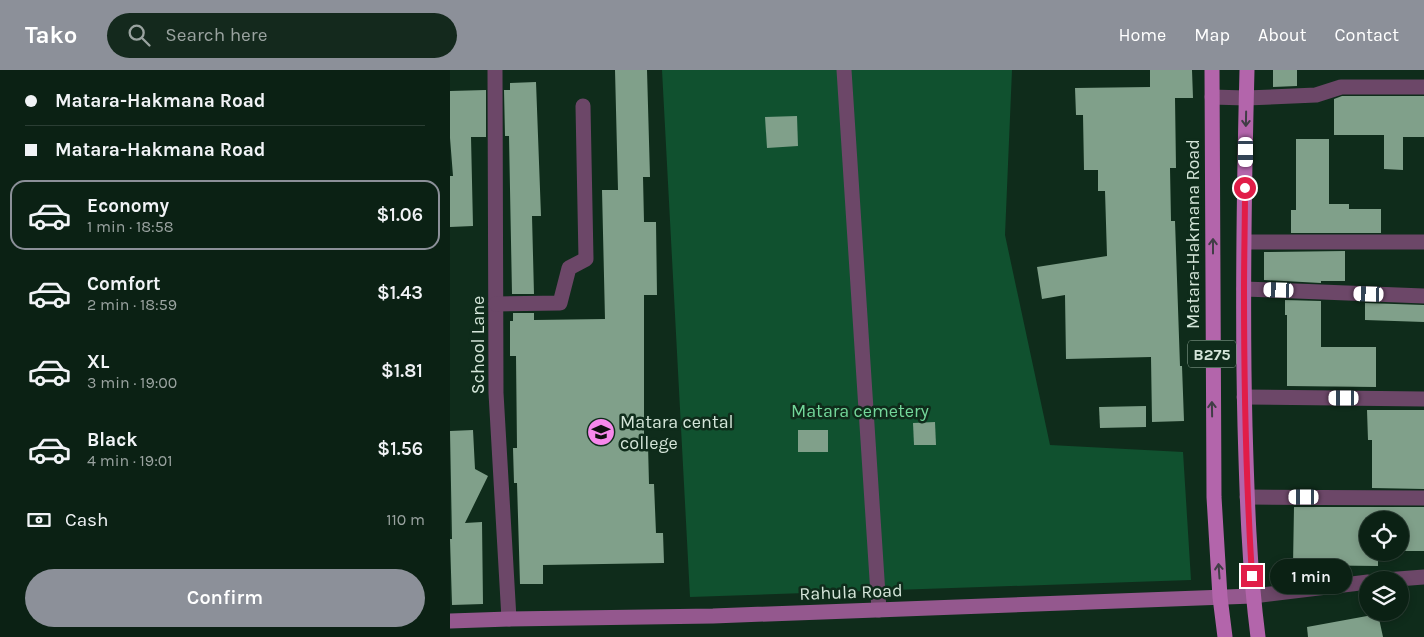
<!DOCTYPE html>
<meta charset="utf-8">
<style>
body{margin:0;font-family:Karla,sans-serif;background:#14291d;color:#f1f3f6;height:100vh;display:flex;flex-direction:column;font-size:19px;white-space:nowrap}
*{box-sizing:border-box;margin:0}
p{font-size:16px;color:#9aa3a0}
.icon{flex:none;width:28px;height:28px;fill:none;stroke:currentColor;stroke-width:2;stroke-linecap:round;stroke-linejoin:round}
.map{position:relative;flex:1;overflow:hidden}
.sheet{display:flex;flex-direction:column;background:#0b2114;width:450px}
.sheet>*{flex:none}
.hud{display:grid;align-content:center;height:110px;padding:0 25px;background:#0b2114}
.tools{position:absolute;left:909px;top:441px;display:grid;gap:10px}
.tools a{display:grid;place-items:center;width:50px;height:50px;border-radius:50%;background:#0b2114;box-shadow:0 2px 8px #0003,0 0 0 1px #2b3e34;font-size:25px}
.end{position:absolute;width:22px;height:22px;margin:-11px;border:6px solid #e11d48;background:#fff;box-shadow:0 0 0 2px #fff}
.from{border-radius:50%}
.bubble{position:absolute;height:35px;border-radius:18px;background:#0b2114;box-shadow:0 2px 8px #0003,0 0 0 1px #2b3e34;font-size:16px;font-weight:600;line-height:35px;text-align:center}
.car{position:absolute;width:15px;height:30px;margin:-15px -8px;border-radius:6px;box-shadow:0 0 4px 1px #0007;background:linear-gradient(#fff 24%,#345 0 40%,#fff 0 76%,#345 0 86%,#fff 0)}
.hud b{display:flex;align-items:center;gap:18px;height:48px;font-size:19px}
.hud b+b{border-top:1px solid #2b3e34}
.hud i{width:12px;height:12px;background:#f1f3f6}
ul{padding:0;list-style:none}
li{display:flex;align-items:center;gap:15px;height:70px;margin:0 10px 8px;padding:0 15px;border:2px solid transparent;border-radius:15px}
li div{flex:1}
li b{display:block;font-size:19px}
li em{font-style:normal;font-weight:600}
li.current{border-color:#8c9099}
li>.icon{width:45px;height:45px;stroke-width:1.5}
.pay{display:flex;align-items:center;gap:12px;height:55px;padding:0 25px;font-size:19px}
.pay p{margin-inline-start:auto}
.button{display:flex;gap:10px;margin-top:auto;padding:10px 25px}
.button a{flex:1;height:58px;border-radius:30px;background:#8c9099;color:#fff;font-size:20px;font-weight:600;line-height:58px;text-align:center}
header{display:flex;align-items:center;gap:30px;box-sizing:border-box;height:70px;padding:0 25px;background:#8c9099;color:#fff}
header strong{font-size:24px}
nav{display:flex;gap:28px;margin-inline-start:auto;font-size:18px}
.search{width:350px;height:45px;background:#14291d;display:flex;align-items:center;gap:12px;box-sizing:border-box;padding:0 18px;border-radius:28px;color:#9aa3a0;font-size:19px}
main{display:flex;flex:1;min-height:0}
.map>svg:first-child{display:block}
</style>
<header>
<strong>Tako</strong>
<div class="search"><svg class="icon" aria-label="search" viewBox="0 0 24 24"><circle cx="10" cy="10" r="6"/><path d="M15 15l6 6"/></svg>Search here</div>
<nav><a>Home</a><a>Map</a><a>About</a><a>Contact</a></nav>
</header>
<main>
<section class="sheet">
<div class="hud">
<b><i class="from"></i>Matara-Hakmana Road</b>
<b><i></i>Matara-Hakmana Road</b>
</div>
<ul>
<li class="current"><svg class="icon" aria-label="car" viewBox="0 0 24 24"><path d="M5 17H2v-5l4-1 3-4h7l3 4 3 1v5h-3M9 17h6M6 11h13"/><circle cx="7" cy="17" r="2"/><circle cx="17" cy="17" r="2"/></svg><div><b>Economy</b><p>1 min · 18:58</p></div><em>$1.06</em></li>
<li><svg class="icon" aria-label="car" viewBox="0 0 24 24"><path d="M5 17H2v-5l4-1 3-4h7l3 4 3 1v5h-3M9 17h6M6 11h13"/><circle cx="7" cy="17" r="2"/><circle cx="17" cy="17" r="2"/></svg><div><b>Comfort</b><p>2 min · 18:59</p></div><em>$1.43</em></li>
<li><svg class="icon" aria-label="car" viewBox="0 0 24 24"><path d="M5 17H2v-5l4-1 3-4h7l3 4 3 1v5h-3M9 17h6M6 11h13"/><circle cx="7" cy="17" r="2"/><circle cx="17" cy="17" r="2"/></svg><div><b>XL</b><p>3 min · 19:00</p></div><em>$1.81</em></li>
<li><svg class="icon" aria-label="car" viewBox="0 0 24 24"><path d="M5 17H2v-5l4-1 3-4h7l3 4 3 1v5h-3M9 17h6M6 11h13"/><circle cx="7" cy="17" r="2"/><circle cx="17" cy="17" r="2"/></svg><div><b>Black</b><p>4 min · 19:01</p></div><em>$1.56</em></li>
</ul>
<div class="pay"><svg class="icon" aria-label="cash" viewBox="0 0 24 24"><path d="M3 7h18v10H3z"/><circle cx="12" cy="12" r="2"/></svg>Cash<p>110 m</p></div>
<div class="button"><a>Confirm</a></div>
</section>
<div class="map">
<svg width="974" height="567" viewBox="0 0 974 567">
<rect width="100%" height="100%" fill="#0f2c1b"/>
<polygon fill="#10512f" points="212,0 562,0 555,165 600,375 733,382 741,510 240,527"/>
<g fill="#80a08a">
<polygon points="165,0 197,0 200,107 193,107 194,152 206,152 207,225 194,225 194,375 198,375 199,414 204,414 206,463 213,463 214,493 93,495 93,514 70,514 67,413 64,413 63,378 67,378 66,286 60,286 60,251 63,251 63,243 84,243 84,250 155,249 152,120 168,120"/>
<polygon points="700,0 742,0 743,28 725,28 726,98 720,98 721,151 725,151 730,296 732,296 734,351 702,352 701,287 616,289 615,225 592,229 587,197 657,186 655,121 648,121 648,100 634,100 633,45 626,45 625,18 700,17"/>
<polygon points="823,0 847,0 847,16 823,17"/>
<polygon points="86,12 91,146 82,146 84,224 62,224 59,66 55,66 54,20 60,20 60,13"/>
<polygon points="36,20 36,67 21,67 23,156 0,157 0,106 3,106 0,68 0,21"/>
<polygon points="892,26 974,26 974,67 953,67 953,100 934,99 934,65 884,65 884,29"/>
<polygon points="347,46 348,76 317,78 315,47"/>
<polygon points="846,69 879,69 879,134 899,134 899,139 931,139 931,163 841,163 841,140 846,140"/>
<polygon points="895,181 895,211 871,211 871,213 814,210 814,182"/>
<polygon points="835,230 871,231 871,277 926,277 926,317 837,316 837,245 835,245"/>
<polygon points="915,233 974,235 974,252 915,250"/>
<polygon points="696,336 696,357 650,358 649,337"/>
<polygon points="917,340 974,340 974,419 922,418 922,370 918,370"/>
<polygon points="485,352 486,375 464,375 463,353"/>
<polygon points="23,360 25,399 38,406 15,453 32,452 33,534 2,535 0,469 2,469 0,361"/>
<rect x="348" y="360" width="30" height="22"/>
<polygon points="844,437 974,437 974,481 950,481 950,450 918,450 918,482 946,482 946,489 928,489 928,496 843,495"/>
<polygon points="928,544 933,567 858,567 857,557"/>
</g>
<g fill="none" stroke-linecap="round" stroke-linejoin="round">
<g stroke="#6c4768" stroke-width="15">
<polyline points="45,0 46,323 59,549"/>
<polyline points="394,0 429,540"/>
<polyline points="762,27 796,28 866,25 891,17 974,17"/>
<polyline points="795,172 974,172"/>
<polyline points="794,219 974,226"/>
<polyline points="46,234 110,233 119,198 136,189 133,36"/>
<polyline points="794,327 974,329"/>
<polyline points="797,427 974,428"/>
<polyline points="935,510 974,507"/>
<polyline points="803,526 918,512"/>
</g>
<polyline stroke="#94588e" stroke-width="15" points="0,551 59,549 263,546 803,526"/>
<g stroke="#b365ab" stroke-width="15">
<polyline points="762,0 764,427 770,527 775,567"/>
<path d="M797,0C794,118 792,237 795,356C797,426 799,497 808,567"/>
</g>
</g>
<defs><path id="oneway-shaft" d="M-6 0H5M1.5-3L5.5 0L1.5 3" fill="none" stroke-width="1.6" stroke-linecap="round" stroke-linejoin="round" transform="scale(1.25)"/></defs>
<g stroke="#403d46">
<use href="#oneway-shaft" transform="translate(796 49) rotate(91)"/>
<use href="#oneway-shaft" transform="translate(763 176) rotate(-90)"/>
<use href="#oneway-shaft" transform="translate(762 339) rotate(-91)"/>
<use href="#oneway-shaft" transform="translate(769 501) rotate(-94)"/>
</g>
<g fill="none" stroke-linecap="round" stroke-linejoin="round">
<path stroke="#e11d48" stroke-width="6" d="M795,118C795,153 794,187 794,221C794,316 796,411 802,506"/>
</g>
<defs>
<g id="school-disc" transform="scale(1.4375)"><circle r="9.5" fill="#f788ec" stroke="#0f2c1b"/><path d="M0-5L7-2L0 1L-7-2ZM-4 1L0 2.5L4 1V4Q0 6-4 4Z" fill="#111"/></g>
</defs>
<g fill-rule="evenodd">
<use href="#school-disc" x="151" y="362"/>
</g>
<g text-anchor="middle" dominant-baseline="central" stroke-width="5" stroke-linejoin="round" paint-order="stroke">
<rect fill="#0f2c1b" stroke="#99aea0" stroke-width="1" x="738" y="270.5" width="48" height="27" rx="4"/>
<g font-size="16" font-weight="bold" fill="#d4e5d9">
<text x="762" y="284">B275</text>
</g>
<g font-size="18" fill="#d4e5d9" stroke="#0f2c1b">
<text transform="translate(743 164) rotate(-90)">Matara-Hakmana Road</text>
<text transform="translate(28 275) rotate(-90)">School Lane</text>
<text transform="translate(401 522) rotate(-2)">Rahula Road</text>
</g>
<g font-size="18" fill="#73d79a" stroke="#0f2c1b">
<text x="410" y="341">Matara cemetery</text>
</g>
<g font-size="18" fill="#d4e5d9" stroke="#0f2c1b" text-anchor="start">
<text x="170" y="352">Matara cental<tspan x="170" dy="21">college</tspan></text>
</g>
</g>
</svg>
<div class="tools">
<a><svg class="icon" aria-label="locate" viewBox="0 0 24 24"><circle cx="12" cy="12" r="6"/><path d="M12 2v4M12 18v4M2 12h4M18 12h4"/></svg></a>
<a><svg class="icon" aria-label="layers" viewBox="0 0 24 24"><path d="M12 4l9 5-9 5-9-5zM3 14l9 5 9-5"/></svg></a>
</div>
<i class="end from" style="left:795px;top:118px"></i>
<i class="end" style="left:802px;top:506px"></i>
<div class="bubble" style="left:820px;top:489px;width:82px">1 min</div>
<i class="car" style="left:796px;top:82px;rotate:180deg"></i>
<i class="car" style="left:829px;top:220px;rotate:272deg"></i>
<i class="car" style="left:919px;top:224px;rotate:272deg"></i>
<i class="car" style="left:894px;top:328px;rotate:270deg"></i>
<i class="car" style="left:854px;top:427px;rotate:270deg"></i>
</div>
</main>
